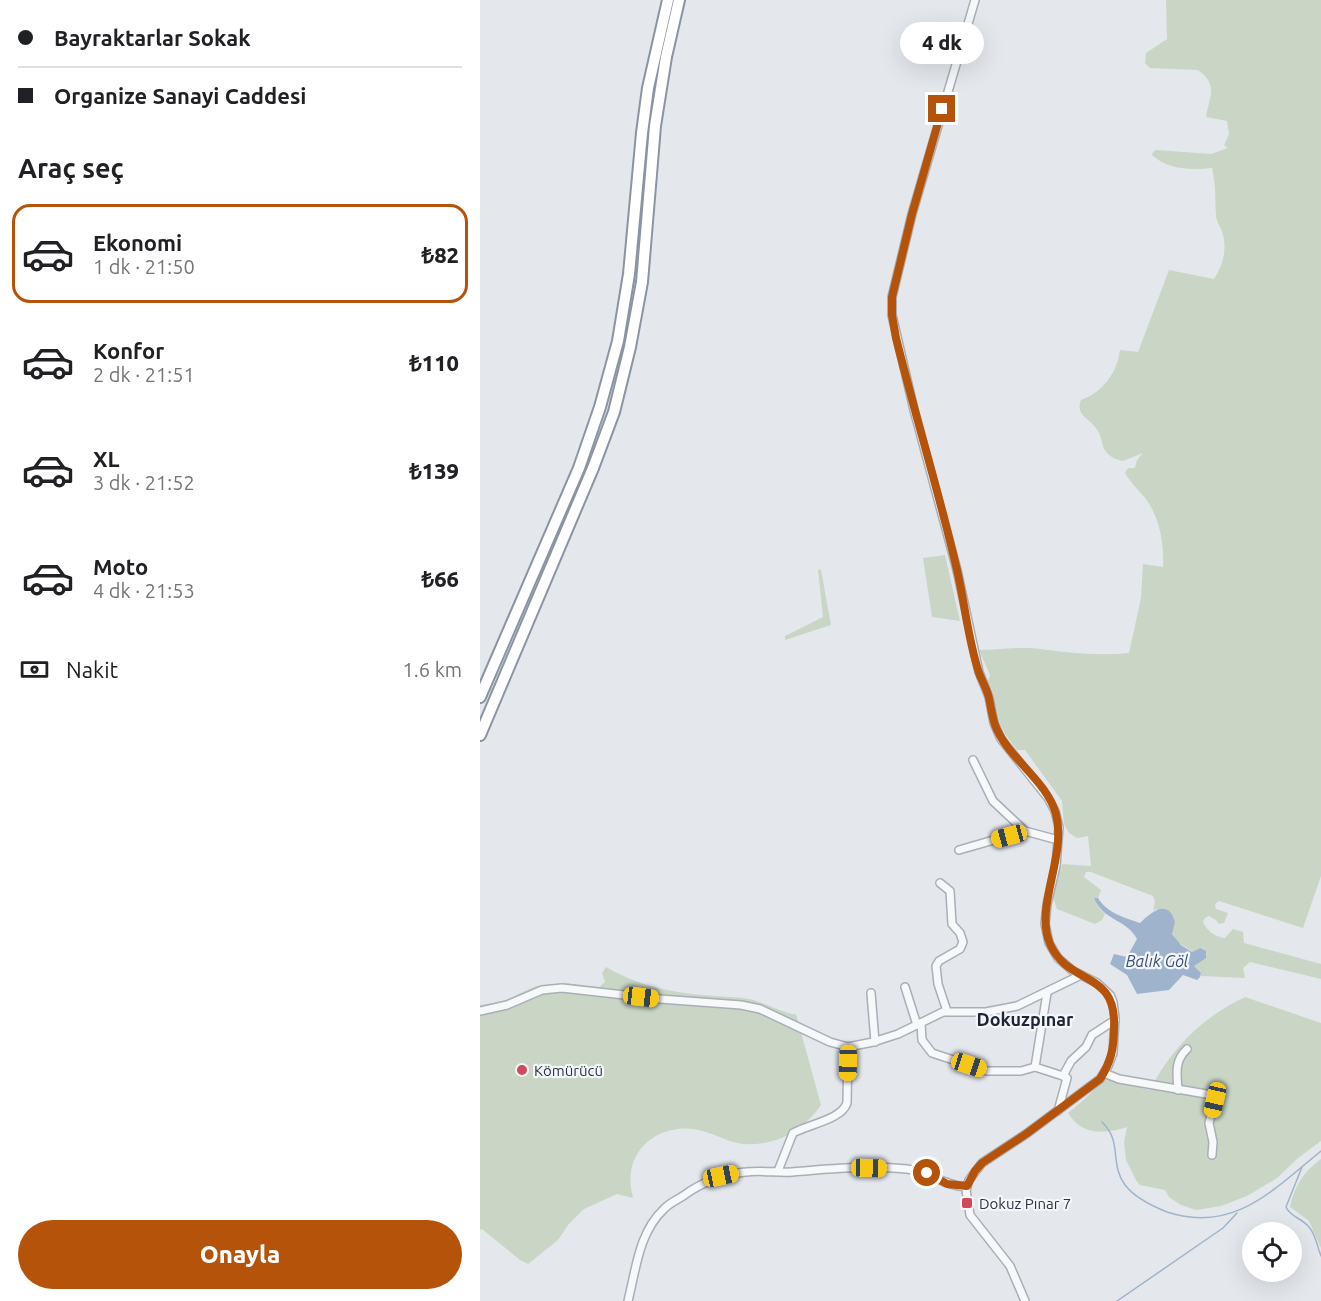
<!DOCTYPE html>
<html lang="tr">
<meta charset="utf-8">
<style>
body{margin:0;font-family:Ubuntu,sans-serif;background:#f2f2f2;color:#202124;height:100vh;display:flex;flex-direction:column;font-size:22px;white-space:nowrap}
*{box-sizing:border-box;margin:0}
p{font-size:20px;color:#757577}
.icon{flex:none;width:33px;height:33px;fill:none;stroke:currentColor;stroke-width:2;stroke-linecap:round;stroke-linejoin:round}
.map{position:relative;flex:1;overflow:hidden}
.side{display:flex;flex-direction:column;background:#fff;width:480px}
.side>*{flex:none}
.guide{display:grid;align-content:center;height:132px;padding:0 18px;background:#fff}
.controls{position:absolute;left:762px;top:1222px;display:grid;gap:12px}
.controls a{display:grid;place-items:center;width:60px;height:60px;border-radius:50%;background:#fff;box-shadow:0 6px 24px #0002;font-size:30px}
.end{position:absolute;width:27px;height:27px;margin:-14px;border:8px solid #b45309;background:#fff;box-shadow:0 0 0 3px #fff}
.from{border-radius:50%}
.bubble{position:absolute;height:42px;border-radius:21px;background:#fff;box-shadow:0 6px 24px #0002;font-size:20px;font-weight:800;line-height:42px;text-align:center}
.car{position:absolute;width:18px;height:36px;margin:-18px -9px;border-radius:8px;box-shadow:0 0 4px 2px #0007;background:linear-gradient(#f5c518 24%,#345 0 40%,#f5c518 0 76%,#345 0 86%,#f5c518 0)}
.guide b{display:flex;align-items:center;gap:21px;height:57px;font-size:22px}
.guide b+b{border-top:2px solid #e0e0e0}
.guide i{width:15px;height:15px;background:#202124}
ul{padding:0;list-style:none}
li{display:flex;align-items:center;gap:18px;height:99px;margin:0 12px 9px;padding:0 6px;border:3px solid transparent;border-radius:18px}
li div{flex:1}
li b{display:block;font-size:22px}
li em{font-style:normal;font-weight:800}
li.on{border-color:#b45309}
li>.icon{width:54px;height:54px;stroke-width:1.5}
h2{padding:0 18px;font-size:27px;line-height:72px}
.pay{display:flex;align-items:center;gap:15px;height:66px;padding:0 18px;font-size:22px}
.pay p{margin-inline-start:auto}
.primary-button{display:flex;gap:12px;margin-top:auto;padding:12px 18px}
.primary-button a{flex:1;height:69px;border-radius:36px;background:#b45309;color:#fff;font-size:24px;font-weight:800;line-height:69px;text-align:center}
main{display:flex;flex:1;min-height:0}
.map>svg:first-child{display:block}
</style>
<main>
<section class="side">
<div class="guide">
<b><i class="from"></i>Bayraktarlar Sokak</b>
<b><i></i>Organize Sanayi Caddesi</b>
</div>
<h2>Araç seç</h2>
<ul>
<li class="on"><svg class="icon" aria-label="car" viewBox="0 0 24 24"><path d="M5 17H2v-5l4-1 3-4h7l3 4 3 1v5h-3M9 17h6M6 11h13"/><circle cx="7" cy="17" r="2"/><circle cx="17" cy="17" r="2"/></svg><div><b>Ekonomi</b><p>1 dk · 21:50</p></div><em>₺82</em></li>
<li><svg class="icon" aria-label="car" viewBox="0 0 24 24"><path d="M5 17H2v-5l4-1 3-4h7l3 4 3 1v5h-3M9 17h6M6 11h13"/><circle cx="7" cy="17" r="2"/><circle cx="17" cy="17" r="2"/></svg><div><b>Konfor</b><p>2 dk · 21:51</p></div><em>₺110</em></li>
<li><svg class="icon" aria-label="car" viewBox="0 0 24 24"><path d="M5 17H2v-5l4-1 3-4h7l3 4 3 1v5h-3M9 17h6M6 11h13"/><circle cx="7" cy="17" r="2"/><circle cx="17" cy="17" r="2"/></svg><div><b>XL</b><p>3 dk · 21:52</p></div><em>₺139</em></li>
<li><svg class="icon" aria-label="car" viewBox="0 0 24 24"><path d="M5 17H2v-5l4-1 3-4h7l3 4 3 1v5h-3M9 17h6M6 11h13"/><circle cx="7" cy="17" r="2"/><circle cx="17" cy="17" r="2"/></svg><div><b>Moto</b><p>4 dk · 21:53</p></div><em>₺66</em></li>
</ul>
<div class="pay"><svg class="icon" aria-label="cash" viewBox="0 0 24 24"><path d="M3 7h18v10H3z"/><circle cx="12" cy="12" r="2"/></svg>Nakit<p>1.6 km</p></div>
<div class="primary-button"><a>Onayla</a></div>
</section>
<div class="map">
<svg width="841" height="1301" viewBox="0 0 841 1301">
<rect width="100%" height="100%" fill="#e4e7ec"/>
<g fill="#c9d6c5">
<path d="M686,0H841V876L823,928L739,901L735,904L736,909L748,913L744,923L739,924L736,920L729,916L725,918L723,922C727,931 735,937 745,938L753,929L763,932L764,943L841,964V979L770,962L763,968L765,978L721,976V973L714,966L727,954L723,948L713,952L698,942L676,909L673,911L675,901L673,896L611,872H606L604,877L621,890L618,898H614L619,908L625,914L622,920L615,924L577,909L573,897L582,864L611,866L608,836L597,838L589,833L584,824L582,801L545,750H537L525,734L519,721L514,695L508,681L510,675L499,650C519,650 541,646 560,649C590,653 619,656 649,653L661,598L663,564L683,567C684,543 680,519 666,499C659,491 651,483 645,473L648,468H655L657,460L663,453L643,461C617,455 626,441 616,428C609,418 595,415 601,400C623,392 637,373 640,350L658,352L689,270L734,279C744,264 748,246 741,229C739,224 736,220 736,216C735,199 736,185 732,168C711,170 688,170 672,155L673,152L676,150L731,154L748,148L744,145L749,134L747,121L726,117C729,97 739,85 718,70L670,68L665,63L666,53L687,39Z"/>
<polygon points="465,555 480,621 452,617 443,558"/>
<polygon points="338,569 341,570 351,625 305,640 305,636 343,617"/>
<path d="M126,967C157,985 188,992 223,995C238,997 254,996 269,999C281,1001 309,1016 316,1014L341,1105C326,1127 303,1142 276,1144C254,1146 243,1137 223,1131C199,1124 171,1132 158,1153C149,1167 149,1182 153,1198L137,1194L104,1209L88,1225L78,1240L48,1264L40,1260L2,1229L0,1230V1005L21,1002L56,986L86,983L119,987L125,982L122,973Z"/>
<path d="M765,997L841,1023V1141L818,1158L797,1178L767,1196L741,1206L716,1210L701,1205L689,1197L685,1190L660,1185L656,1180L646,1160L644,1142L647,1127C624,1134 602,1136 588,1113L606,1098L625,1078L670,1090C691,1048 723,1017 765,997Z"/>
<path d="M841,1159V1248L829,1221L810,1207C814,1187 824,1171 841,1159Z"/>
</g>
<path fill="#9fb4cc" d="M618,898C627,913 645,918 660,923C670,913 688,897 695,922L692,934L701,945L712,952L721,948L726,951V958L714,966L721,973L720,977L717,980L703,975L689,990L657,994L647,975L630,964L634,954L647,957L657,939C647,919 623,921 614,898Z"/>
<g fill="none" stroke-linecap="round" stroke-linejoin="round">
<g stroke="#9fb4cc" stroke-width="1.5">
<path d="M622,1122C643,1142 629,1163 645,1185C655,1198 672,1206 687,1212C754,1234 794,1189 841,1151"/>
<path d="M822,1167L806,1207C810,1217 822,1218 829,1227C836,1235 837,1246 841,1256"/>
<polyline points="637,1301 743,1228 757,1213"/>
</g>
<g stroke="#a9aeb7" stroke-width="10">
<g id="minor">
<polyline points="495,0 432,214 412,297 412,315 434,410 477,570 499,672 509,697 514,723 521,739 568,798 575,811 579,827 576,866 567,904 565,924 569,943 578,958 593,971 617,983 630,995 633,1002 635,1018 633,1053 628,1066 620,1079 546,1134 502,1163 489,1180 486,1190 490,1215 530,1266 545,1301"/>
<polyline points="493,760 513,801 545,831 578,840"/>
<polyline points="479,850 545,831"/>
<polyline points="460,883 470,891 472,924 480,933 483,942 480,949 459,961 456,966 458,984 467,1011"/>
<polyline points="425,987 437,1025"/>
<polyline points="391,993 395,1042"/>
<polyline points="0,1011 27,1005 62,990 82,988 180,999 261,1005 280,1009 350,1042 368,1047 393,1042 418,1034 463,1012 506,1012 537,1006 601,975"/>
<polyline points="441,1023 442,1040 452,1053 507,1071 541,1071 555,1067 583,1076"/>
<polyline points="555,1067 567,993"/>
<polyline points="624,1073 639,1079 732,1095 735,1100 729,1123 733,1142 732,1155"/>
<path d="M698,1090C697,1074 694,1061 707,1049"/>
<polyline points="578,1111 587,1078 583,1076 591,1061 606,1047 612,1035 635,1020"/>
<path d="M298,1171L313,1133C329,1124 361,1120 367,1103L368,1047"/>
<path d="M148,1301C156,1269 159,1232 184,1209C189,1203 197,1200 203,1196C222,1182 243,1174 266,1172C282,1170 297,1173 312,1172C350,1169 388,1165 427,1169C449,1172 465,1186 487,1187"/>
</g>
</g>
<g stroke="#8b94a3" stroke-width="14">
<g id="highway">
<polyline points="0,697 99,468 120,407 138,341 149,274 162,133 168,88 188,0"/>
<polyline points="0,735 113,468 134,412 150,347 162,282 175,126 186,57 199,0"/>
</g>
</g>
<use href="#minor" stroke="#f7f8fa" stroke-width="7"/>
<use href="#highway" stroke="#fff" stroke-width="10"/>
</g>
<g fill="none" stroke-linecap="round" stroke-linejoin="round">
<path stroke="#b45309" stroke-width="8" d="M447,1173L467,1184L487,1186L495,1171L502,1163L546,1134L620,1079C631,1062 634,1048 634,1028C637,969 589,987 570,944C554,907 587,856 576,814C566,779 528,759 515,725C512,716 511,707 509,698C507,689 502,681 499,673C488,640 485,604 477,570C459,492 435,415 416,338L412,315V297L432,214L462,109"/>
</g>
<g fill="#d1495b" stroke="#f4f6f9" stroke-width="2">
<circle cx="42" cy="1070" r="6"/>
<rect x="481" y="1197" width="12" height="12" rx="3"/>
</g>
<g text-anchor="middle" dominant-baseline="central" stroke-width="4.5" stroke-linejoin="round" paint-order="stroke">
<g font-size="15" fill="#2b3445" stroke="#f4f6f9" text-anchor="start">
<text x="54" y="1070">Kömürücü</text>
<text x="499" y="1203">Dokuz Pınar 7</text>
</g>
<g font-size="16" font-style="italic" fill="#34527a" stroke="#f4f6f9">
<text x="677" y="961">Balık Göl</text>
</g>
<g font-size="18" font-weight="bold" fill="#1d2536" stroke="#f4f6f9">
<text x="545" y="1019">Dokuzpınar</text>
</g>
</g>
</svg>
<div class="controls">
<a><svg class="icon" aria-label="locate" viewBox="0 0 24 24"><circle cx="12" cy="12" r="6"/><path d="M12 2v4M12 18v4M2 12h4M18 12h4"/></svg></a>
</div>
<i class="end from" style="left:447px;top:1173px"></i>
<i class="end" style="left:462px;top:109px"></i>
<div class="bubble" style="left:420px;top:22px;width:84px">4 dk</div>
<i class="car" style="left:529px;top:836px;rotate:255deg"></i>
<i class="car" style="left:161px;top:997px;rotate:97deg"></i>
<i class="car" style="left:368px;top:1063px;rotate:181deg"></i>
<i class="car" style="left:489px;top:1065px;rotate:108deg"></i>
<i class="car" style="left:735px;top:1100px;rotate:193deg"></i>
<i class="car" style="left:389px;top:1168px;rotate:91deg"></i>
<i class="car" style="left:241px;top:1176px;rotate:78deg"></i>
</div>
</main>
